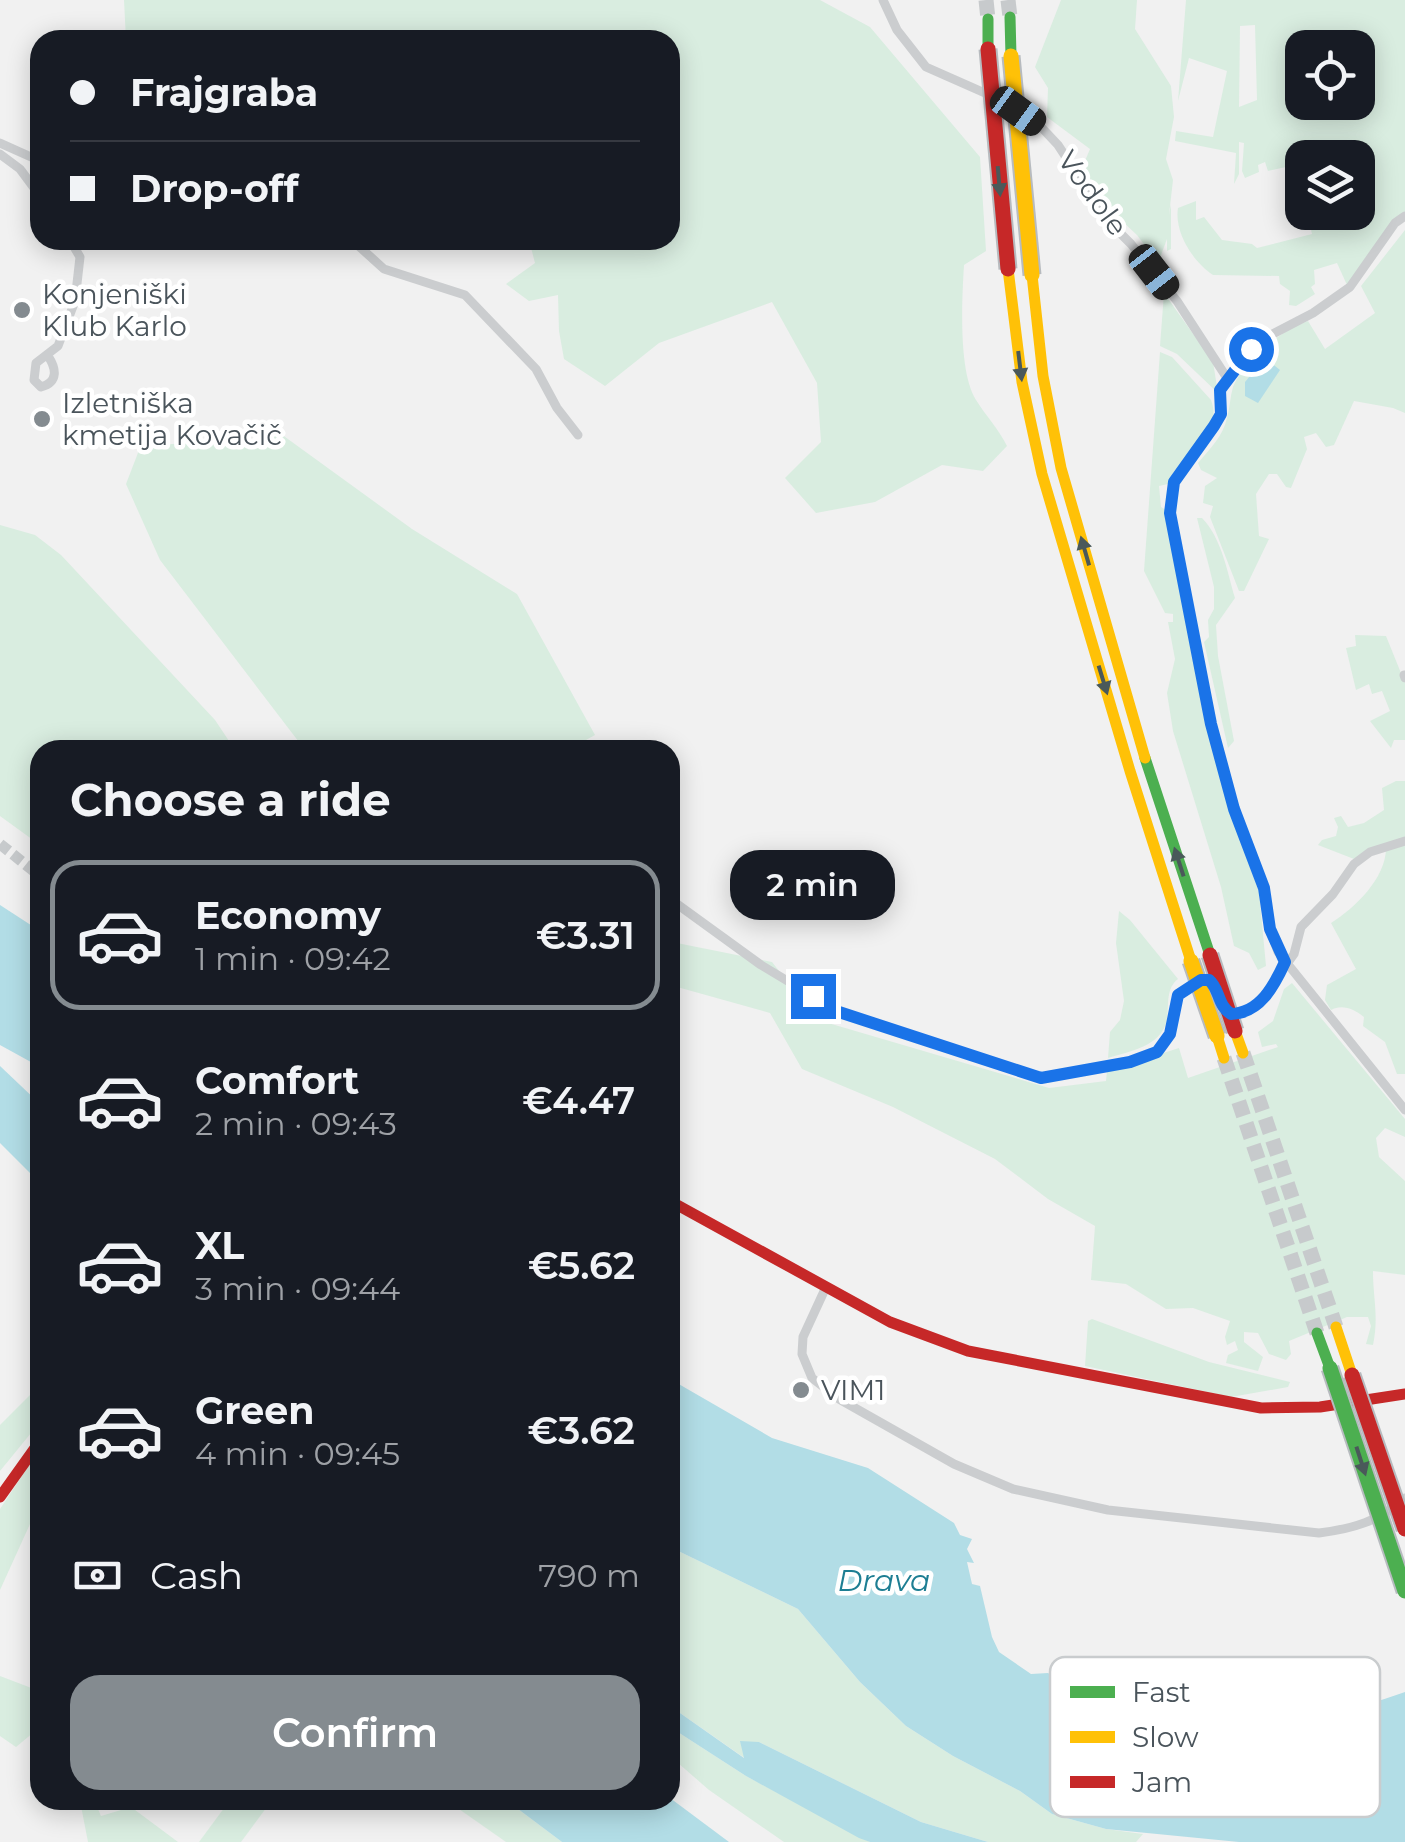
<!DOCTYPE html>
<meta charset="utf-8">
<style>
body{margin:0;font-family:Montserrat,sans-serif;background:#242831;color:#f1f3f6;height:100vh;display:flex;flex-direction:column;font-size:38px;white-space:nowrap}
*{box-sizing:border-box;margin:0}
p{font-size:32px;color:#9ea1a6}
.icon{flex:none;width:55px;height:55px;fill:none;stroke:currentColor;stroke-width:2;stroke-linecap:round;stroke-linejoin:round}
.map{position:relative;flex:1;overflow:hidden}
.panel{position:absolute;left:30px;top:740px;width:650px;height:1070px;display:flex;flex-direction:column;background:#171b24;border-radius:30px;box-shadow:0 5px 25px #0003}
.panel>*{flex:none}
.banner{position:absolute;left:30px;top:30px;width:650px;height:220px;border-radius:30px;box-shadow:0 5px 25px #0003;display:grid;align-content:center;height:220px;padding:0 40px;background:#171b24}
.fabs{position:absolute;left:1285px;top:30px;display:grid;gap:20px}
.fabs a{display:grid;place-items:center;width:90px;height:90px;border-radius:20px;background:#171b24;box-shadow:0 5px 25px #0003;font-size:50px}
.end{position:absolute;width:45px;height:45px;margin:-22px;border:12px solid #1a73e8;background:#fff;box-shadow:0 0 0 5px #fff}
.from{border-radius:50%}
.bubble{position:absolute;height:70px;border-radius:30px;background:#171b24;box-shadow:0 5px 25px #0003;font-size:32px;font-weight:600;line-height:70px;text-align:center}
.car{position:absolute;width:30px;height:60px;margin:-30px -15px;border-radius:12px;box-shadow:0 0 8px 2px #0007;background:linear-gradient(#222 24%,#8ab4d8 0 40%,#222 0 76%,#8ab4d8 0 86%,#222 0)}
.banner b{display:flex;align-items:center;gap:35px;height:95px;font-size:38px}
.banner b+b{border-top:2px solid #363941}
.banner i{width:25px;height:25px;background:#f1f3f6}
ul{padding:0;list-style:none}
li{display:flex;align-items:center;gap:30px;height:150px;margin:0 20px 15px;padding:0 20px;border:5px solid transparent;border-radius:30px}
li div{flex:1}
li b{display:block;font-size:38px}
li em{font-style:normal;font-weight:600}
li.current{border-color:#848b90}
li>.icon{width:90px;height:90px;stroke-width:1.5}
h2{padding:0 40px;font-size:45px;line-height:120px}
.pay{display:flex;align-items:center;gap:25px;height:110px;padding:0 40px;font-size:38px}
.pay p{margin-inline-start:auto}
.action{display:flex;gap:20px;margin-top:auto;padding:20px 40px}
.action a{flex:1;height:115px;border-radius:30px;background:#848b90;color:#fff;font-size:40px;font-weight:600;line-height:115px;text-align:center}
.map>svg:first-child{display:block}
</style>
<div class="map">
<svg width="1405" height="1842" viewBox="0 0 1405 1842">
<rect width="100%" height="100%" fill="#f1f1f1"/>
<g fill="#d9ede0" fill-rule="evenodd">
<path d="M124,0H820L870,27L980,157L986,251L964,265C962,299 958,371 976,400C986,416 998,428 1007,446L983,471L942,465L875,502L816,513L785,478L821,442L817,383L772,302L659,343L605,386L564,359L559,331L558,295L529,301L506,284L535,263L529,240H670V40H126Z"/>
<polygon points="1061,0 1137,0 1135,29 1171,86 1174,117 1166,159 1173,180 1169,215 1171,204 1171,249 1167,251 1167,239 1158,263 1137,235 1108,208 1082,168 1090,149 1047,117 1048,88 1035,67"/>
<path d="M1186,0H1405V216L1347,285L1337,263L1314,270L1315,284L1311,287L1315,294L1296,306L1289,305L1290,291L1280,284L1279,276L1213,275C1193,262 1174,232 1178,208L1196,201V220L1204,217L1222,240L1252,244L1257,248L1312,234L1307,213L1358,212V158H1302V185L1298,175L1289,177L1286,167L1268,171L1265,162L1258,165L1259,172L1245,178L1242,171L1244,143L1239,142V174L1234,184L1236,153L1175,141L1176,131L1213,137L1227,71L1189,58L1178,101ZM1255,25L1257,100L1239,107L1240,26ZM1302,48H1358V102H1302Z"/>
<path d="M1405,230V413L1393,408L1354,401L1334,445L1326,447L1316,433L1304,437L1307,449L1291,488L1286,487L1277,474H1269L1256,494L1259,536L1269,539L1244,591H1239L1210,517L1213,506L1203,503L1205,486L1217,478L1201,470L1198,463C1210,449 1223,436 1227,418C1230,407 1230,397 1233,387C1244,360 1281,330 1308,321L1325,349L1375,313L1361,286Z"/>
<polygon points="1164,293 1213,362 1218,393 1177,354 1160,346"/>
<path d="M1160,352L1172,357L1211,400C1225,436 1178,453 1168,484L1159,486L1161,507L1166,510L1245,853L1259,892L1266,966L1258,970L1249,953L1234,946L1221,887L1173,731L1167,693L1175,659L1168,622H1173V614L1165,613L1144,571Z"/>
<polygon points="281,434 412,529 517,594 595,735 568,750 305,750 160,560 126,484 141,445 233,442"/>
<path d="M1197,518H1202C1222,539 1227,571 1235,598L1216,625L1218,656L1234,741L1228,748L1204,642L1209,637L1208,620L1214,609V587Z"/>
<polygon points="0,525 35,535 61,555 215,720 235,750 40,750 40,845 0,816"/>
<polygon points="1355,635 1386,636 1405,683 1405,740 1394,740 1391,748 1370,721 1390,711 1382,691 1372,694 1369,684 1356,690 1346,648 1356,646"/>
<polygon points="1396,781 1405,781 1405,838 1369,849 1354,859 1318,845 1322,840 1336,836 1338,827 1334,818 1341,816 1348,827 1364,823 1384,810 1382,788"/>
<path d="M1405,844V1074H1397L1385,1042L1363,1026L1364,1017C1354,1009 1342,1004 1331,1010L1325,1000L1327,985L1356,969L1331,923C1355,908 1386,878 1386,848Z"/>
<path d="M1119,911L1130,920L1178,979C1161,992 1174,1017 1161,1033C1150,1048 1125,1053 1108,1058L1110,1032L1120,1020L1124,1001L1116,943Z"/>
<path d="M670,935L677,943L772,962L818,1020L1049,1088L1106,1081L1107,1071L1179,1048L1188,1078L1278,1047L1276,1044L1262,1047L1258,1032L1273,1021L1284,989L1292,983L1405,1119V1137L1385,1128L1376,1138L1379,1157L1405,1181V1275L1373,1271C1373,1299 1379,1316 1373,1345L1366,1344L1371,1326L1368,1317H1347L1289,1341L1291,1354L1286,1360L1269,1354L1258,1333L1244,1332V1342L1263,1357L1258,1371L1226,1363L1228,1355L1238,1350L1235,1341L1227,1345L1225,1337L1230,1321L1193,1308L1166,1309L1126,1284L1091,1280L1095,1226L1048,1199L995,1159L893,1107L802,1069L770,1013L670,985Z"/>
<polygon points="1092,1319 1209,1362 1290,1382 1288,1387 1231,1397 1085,1366 1088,1321"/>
<polygon points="40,1385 40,1422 0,1471 0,1425"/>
<polygon points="40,1449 40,1502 0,1590 0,1509"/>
<polygon points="670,1547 798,1609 860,1682 906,1726 953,1756 1020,1791 1052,1814 1106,1829 1143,1834 1136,1842 988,1842 921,1822 759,1742 746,1759 670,1706"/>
<polygon points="0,1676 34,1689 40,1695 40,1727 16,1747 0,1736"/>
<polygon points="670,1727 746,1776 870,1842 784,1842 709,1790 670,1756"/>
<polygon points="77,1800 94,1800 101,1816 131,1807 178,1842 88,1842 81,1806"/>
<polygon points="230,1800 272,1800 241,1842 199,1842"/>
<polygon points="446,1800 506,1800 562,1842 506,1842"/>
</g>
<g fill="#b2dde6">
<polygon points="1265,358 1280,370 1258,403 1245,396 1245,382"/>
<polygon points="0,905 40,931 40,1067 0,1045"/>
<polygon points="0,1066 40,1104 40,1183 0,1143"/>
<path d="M670,1379L772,1438L868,1468L954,1523L960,1535L972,1539L967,1549L974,1563L967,1562L972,1584L980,1586L992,1637L999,1652L1031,1674L1048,1673L1097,1704L1113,1700L1140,1707L1166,1708L1191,1721L1204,1722L1215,1727C1250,1702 1282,1715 1321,1713C1349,1712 1378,1701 1405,1692V1842H1239L1106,1829L1052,1814L1020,1791L953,1756L906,1726L860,1682L798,1609L670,1547Z"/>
<polygon points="670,1706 744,1758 740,1741 759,1742 921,1822 988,1842 870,1842 859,1838 746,1776 670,1727"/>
<polygon points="670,1798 729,1842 562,1842 506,1800"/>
</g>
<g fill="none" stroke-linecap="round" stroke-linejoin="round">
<polyline stroke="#c7cacc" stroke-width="11" stroke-dasharray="11 5.5" stroke-linecap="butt" points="0,844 40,876"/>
<g stroke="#c7cacc" stroke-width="15" stroke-dasharray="15 8" stroke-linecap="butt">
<polyline points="986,0 988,19"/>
<polyline points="1008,0 1010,17"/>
<polyline points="1243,1053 1336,1327"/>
<polyline points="1224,1058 1317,1333"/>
</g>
<g stroke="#cbcdcf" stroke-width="9">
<polyline points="883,0 897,30 926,67 1003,101 1043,129 1058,145 1107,220 1131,244 1177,301 1227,378"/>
<polyline points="0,143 40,161"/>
<polyline points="0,154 20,169 40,196"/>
<polyline points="1405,216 1395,223 1350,287 1313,313 1267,337 1236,366 1220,390 1221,414 1173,482 1170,513 1211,723 1234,809 1264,888 1270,929 1278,952 1405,1110"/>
<polyline points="352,240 384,269 465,295 536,369 557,408 578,435"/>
<path d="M48,356C56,368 59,382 41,387L34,380L36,363L58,346L75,301L80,257L70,240"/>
<polyline points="1404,675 1405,678"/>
<polyline points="670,899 761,965 839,1012 1041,1078 1131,1062 1157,1052 1170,1034 1178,995 1201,980 1209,980 1216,992"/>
<polyline points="1229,1013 1242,1013 1257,1006 1294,954 1301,927 1333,894 1354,864 1370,852 1405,841"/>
<path d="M826,1287L803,1337L802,1354L812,1378L839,1399L954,1464L1013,1489L1108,1510L1319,1533C1352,1529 1380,1521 1405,1498"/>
</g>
<g stroke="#4caf50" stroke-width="11">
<polyline points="1010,17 1011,56"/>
<polyline points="988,19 988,49"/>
<polyline points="1145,758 1210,955"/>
<polyline points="1317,1333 1330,1368"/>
</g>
<g stroke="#ffc107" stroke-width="11">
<polyline points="1008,269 1022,382 1042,474 1130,771 1191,961"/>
<polyline points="1032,275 1043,376 1061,468 1145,758"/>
<polyline points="1235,1031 1243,1053"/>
<polyline points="1217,1036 1224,1058"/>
<polyline points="1336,1327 1352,1375"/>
</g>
<g stroke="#c62828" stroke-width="11">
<polyline points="670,1201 890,1322 968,1351 1261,1408 1320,1407 1405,1394"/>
<polyline points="0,1497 40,1441"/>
</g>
<g stroke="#b7bbbf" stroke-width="19" stroke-linecap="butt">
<polyline id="fast-bridge" points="1330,1368 1405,1591"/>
</g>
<g stroke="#b7bbbf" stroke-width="19" stroke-linecap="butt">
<g id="slow-bridge">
<polyline points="1011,56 1032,275"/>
<polyline points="1191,961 1217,1036"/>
</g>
</g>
<g stroke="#b7bbbf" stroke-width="19" stroke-linecap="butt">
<g id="jam-bridge">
<polyline points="988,49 1008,269"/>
<polyline points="1210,955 1235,1031"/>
<polyline points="1352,1375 1405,1529"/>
</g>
</g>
<use href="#fast-bridge" stroke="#4caf50" stroke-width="15"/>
<use href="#slow-bridge" stroke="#ffc107" stroke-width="15"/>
<use href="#jam-bridge" stroke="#c62828" stroke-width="15"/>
</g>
<defs><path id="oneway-solid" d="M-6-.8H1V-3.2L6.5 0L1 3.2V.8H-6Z" transform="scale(2.5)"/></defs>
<g fill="#4a595a">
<use href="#oneway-solid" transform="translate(999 181) rotate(85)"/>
<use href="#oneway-solid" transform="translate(1020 366) rotate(83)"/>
<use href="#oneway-solid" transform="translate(1085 551) rotate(-106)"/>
<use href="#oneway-solid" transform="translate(1103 680) rotate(73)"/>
<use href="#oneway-solid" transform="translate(1179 862) rotate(-108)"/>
<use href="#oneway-solid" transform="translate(1361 1461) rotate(72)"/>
</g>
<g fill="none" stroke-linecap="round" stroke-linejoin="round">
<path stroke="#1a73e8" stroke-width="12" d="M813,996L839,1012L1041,1078L1130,1062L1157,1052L1170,1034L1178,995L1201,980H1209C1220,989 1217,1005 1231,1014C1260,1013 1274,986 1285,962L1270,929L1264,888L1234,809L1211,724L1170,513L1174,482L1214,426L1221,414L1220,390L1251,349"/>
</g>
<g fill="#848b90" stroke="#fff" stroke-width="4">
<circle cx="22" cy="310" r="10"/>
<circle cx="42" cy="419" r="10"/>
<circle cx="801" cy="1390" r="10"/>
</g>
<g text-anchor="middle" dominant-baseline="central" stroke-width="9" stroke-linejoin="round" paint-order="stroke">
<g font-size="28" fill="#4a545b" stroke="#fff">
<text transform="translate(1093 193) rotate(54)">Vodole</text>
</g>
<g font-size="28" fill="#4a545b" stroke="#fff" text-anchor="start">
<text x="42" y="294">Konjeniški<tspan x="42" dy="32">Klub Karlo</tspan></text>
<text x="62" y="403">Izletniška<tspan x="62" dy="32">kmetija Kovačič</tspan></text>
<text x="821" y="1390">VIM1</text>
</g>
<g font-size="30" font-style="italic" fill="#1d7e93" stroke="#fff">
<text x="884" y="1580">Drava</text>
</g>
</g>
<rect x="1050" y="1657" width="330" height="160" rx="15" fill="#fff" stroke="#c9ccce" stroke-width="2.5"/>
<rect x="1070" y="1686" width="45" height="12" fill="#4caf50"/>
<rect x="1070" y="1731" width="45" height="12" fill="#ffc107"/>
<rect x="1070" y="1776" width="45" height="12" fill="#c62828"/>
<g font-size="28" fill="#4a545b">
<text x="1132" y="1702">Fast</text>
<text x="1132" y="1747">Slow</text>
<text x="1132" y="1792">Jam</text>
</g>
</svg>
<div class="fabs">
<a><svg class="icon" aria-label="locate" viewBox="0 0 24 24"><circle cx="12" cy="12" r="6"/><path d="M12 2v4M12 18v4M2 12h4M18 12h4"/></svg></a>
<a><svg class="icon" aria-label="layers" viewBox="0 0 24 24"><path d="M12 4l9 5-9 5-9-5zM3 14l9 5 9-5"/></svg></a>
</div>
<i class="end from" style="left:1251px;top:349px"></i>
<i class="end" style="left:813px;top:996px"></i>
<div class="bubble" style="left:730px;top:850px;width:165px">2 min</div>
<i class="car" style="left:1018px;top:111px;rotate:126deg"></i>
<i class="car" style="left:1154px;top:272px;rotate:142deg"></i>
<div class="banner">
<b><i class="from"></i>Frajgraba</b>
<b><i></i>Drop-off</b>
</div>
<section class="panel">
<h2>Choose a ride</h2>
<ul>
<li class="current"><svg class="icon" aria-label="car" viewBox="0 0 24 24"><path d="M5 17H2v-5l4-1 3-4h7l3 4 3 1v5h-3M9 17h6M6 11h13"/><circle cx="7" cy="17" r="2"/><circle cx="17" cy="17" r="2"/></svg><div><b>Economy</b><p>1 min · 09:42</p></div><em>€3.31</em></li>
<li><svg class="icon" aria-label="car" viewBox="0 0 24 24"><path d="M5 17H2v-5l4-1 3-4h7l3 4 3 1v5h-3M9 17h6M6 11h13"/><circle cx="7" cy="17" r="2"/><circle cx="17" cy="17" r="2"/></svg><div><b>Comfort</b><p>2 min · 09:43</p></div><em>€4.47</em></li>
<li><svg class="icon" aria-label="car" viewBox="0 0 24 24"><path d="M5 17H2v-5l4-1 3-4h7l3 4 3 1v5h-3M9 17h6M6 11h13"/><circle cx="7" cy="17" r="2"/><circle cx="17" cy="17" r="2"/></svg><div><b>XL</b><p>3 min · 09:44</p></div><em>€5.62</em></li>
<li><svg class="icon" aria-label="car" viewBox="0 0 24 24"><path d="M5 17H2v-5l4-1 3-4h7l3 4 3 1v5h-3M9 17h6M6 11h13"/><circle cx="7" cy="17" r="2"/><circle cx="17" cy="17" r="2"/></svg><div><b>Green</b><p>4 min · 09:45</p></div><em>€3.62</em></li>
</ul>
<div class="pay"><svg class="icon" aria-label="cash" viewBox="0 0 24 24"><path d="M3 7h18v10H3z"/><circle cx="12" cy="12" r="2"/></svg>Cash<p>790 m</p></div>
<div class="action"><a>Confirm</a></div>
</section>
</div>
